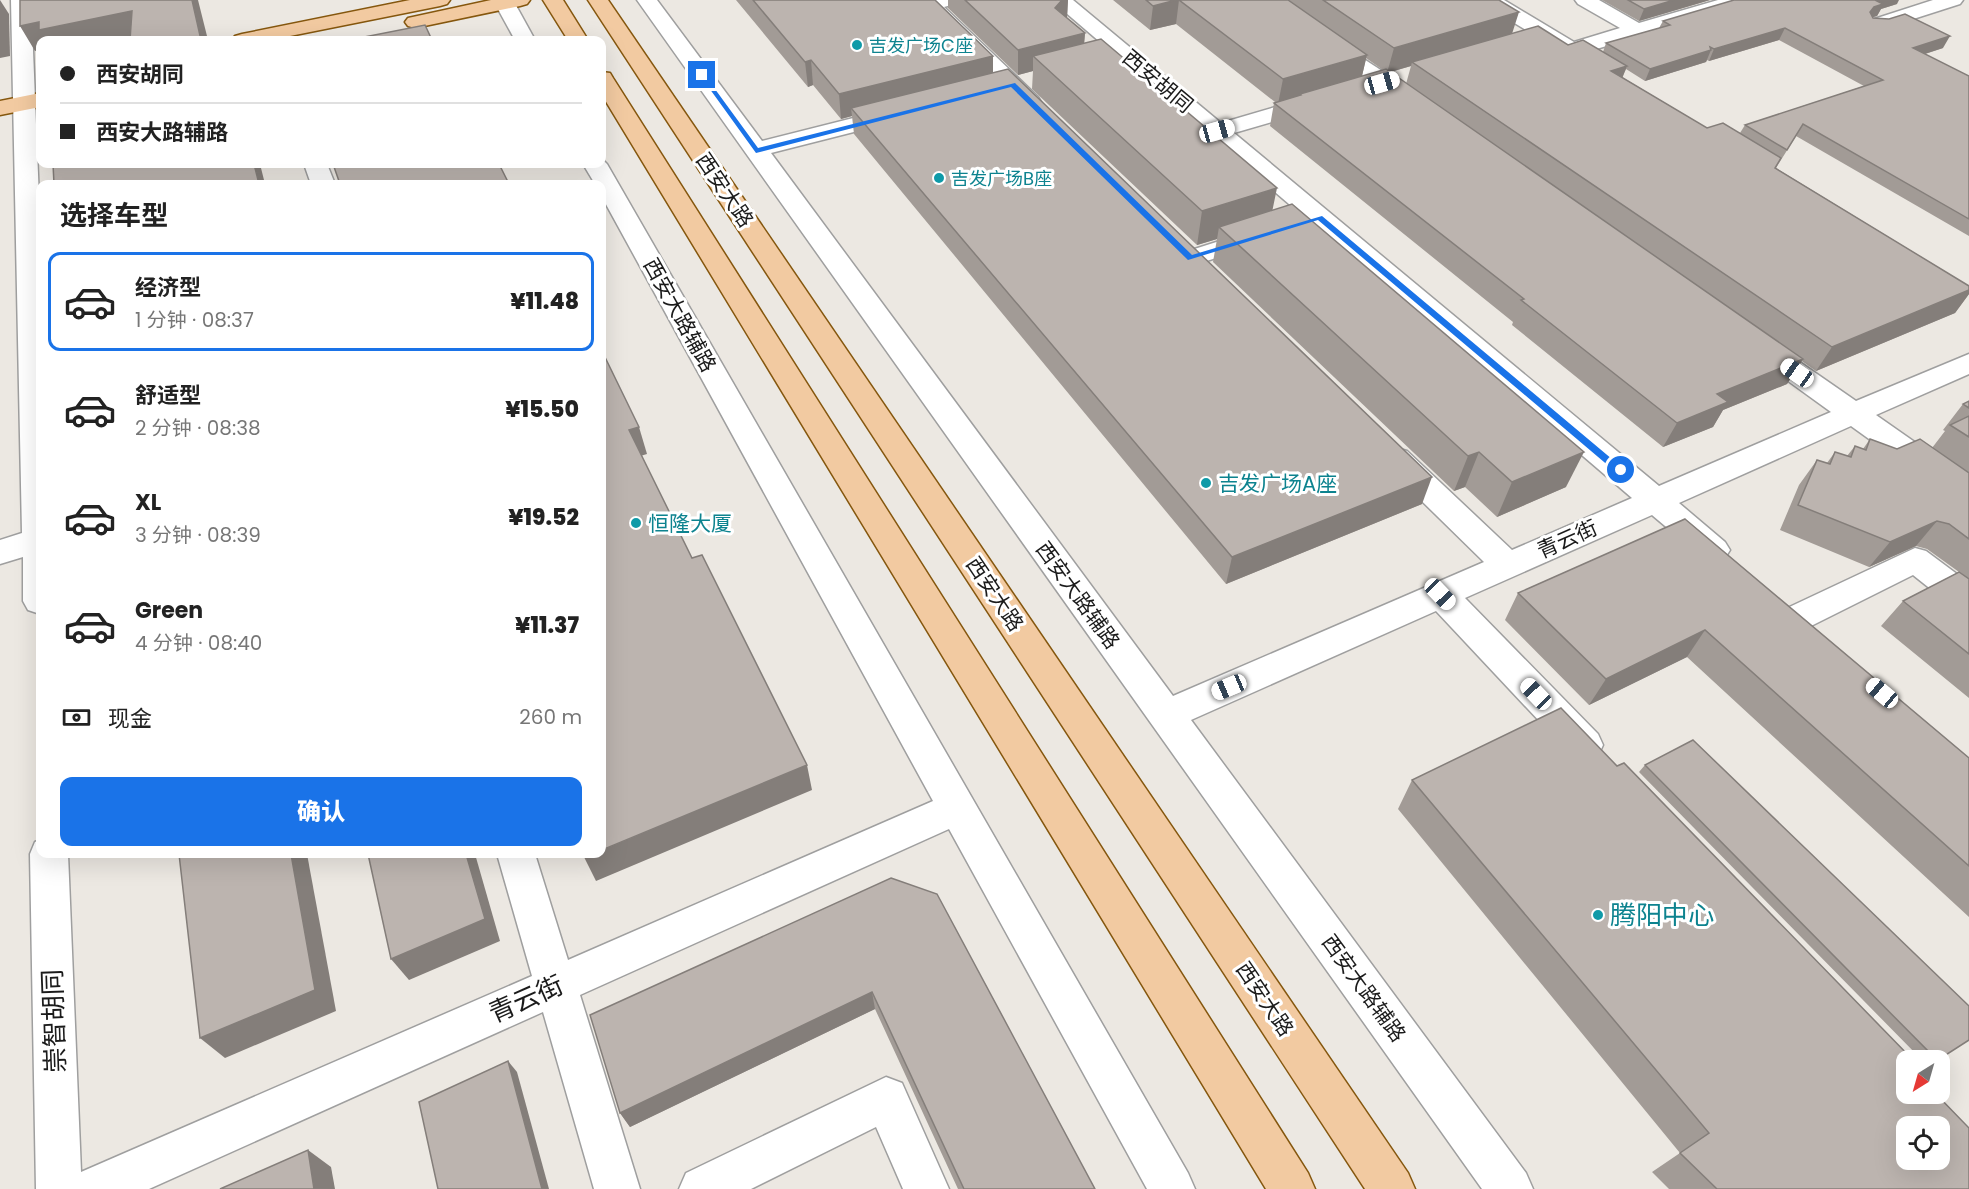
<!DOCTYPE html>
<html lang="zh">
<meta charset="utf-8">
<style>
body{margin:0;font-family:Poppins,"Noto Sans SC",sans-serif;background:#f6f6f6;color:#222;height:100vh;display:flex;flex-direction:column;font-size:22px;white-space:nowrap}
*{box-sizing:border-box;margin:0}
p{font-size:20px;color:#767676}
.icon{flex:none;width:33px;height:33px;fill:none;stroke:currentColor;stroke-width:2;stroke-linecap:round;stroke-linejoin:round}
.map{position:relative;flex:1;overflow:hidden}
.sheet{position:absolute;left:36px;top:180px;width:570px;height:678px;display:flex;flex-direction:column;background:#fff;border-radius:12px;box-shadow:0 6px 24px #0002}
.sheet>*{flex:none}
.top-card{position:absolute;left:36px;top:36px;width:570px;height:132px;border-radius:12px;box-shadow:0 6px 24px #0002;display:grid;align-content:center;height:132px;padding:0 24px;background:#fff}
.needle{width:39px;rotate:217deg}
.fabs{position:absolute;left:1896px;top:1050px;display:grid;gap:12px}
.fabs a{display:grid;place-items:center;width:54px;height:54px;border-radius:12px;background:#fff;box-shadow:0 6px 24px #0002;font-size:30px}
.end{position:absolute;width:27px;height:27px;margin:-14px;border:8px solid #1a73e8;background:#fff;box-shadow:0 0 0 3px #fff}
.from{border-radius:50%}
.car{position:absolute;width:18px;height:36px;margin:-18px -9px;border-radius:8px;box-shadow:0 0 4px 2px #0007;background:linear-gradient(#fff 24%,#345 0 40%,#fff 0 76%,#345 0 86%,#fff 0)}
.top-card b{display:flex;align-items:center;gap:21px;height:57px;font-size:22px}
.top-card b+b{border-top:2px solid #e0e0e0}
.top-card i{width:15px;height:15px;background:#222}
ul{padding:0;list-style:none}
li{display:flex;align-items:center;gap:18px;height:99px;margin:0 12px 9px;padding:0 12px;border:3px solid transparent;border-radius:12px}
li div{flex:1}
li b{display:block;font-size:22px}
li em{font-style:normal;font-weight:800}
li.current{border-color:#1a73e8}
li>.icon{width:54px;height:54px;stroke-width:1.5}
h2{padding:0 24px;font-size:27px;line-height:72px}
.pay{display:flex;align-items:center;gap:15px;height:66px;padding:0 24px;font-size:22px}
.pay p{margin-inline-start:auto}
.action{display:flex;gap:12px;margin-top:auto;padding:12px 24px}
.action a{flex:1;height:69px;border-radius:12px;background:#1a73e8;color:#fff;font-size:24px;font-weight:800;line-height:69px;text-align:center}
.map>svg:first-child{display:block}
</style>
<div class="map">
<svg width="1969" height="1189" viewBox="0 0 1969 1189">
<rect width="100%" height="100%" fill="#ece8e2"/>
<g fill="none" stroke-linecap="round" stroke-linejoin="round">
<g stroke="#9f9f9f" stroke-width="3">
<g id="minor">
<polygon points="11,0 31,0 40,224 40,614 28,610 23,601 23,557 0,564 0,540 22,533"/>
<polygon points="493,0 513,0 535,40 515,40"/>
<polygon points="637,0 657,0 762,141 897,107 905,109 908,114 905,119 771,153 1173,696 1484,562 1385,465 1381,458 1385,451 1396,448 1407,451 1512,550 1632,498 1051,0 1073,0 1221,123 1316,95 1324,97 1327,102 1324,107 1234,133 1659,486 1831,412 1748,352 1744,346 1748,340 1758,337 1768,340 1856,401 1969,354 1969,374 1876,415 1969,480 1969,506 1958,503 1851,426 1679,503 1725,542 1730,550 1725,558 1714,562 1703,558 1652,515 1465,598 1598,734 1603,745 1598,756 1585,760 1572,756 1436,611 1191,720 1526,1173 1533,1189 1482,1189"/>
<polygon points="922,0 958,0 955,4 944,7 1038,97 1041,102 1038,107 1030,109 1022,107 922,8 919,4"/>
<polygon points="1480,0 1504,0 1574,42 1620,28 1578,4 1575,0 1599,0 1639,23 1718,0 1750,0 1747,4 1573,56 1564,53 1483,4"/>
<polygon points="1933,0 1963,0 1960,4 1882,29 1868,29 1865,25 1868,21"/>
<polygon points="1326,37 1333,39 1416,93 1419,98 1416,103 1408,105 1400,103 1319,47 1316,43 1319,39"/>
<polygon points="602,159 607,164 1188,1173 1195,1189 1147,1189 949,829 580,995 640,1189 594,1189 543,1012 149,1189 36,1189 30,854 35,842 40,840 40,854 68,854 81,1172 532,976 497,854 535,854 568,960 933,801 602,197 602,184 595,184 583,164 602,164"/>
<polygon points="304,164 327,164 335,184 311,184"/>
<polygon points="1257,229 1266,232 1270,237 1266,242 1191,266 1182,263 1178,258 1182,253"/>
<polygon points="1915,548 1926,551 1969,583 1969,614 1957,610 1913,575 1807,628 1795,632 1783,628 1778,619 1783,610"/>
<polygon points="886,1077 902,1083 949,1189 903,1189 876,1127 751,1189 679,1189 686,1173"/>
</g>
</g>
<g stroke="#85570e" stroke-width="3">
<g id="major">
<polygon points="410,0 450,0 447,4 440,6 270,40 232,40 235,36 242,34"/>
<polygon points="491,0 530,0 527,4 520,6 415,28 408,26 405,22 408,18"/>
<polygon points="543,0 563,0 588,40 568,40"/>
<polygon points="588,0 608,0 1408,1173 1415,1189 1365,1189"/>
<polygon points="602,72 610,73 613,78 1308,1173 1315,1189 1266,1189 602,95"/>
<polygon points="40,93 40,107 0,115 0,101"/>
</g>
</g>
<use href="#minor" fill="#fff" fill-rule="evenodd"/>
<use href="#major" fill="#f2caa1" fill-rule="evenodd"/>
</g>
<g fill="#a29b96" fill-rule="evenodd">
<polygon points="736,0 935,0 993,56 993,73 1422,504 1226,584 854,134 852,116 841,119 813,85 808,87"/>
<polygon points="948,0 1068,0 1067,18 1085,33 1084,43 1272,210 1566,487 1497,517 1465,487 1454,491 1213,262 1217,239 1197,245 1032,89 1033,71 1018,75 948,8"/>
<path d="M1113,0H1499L1512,34L1603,52L1606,43L1659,28L1663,21L1897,4L1881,9L1877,16L1872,17L1873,18L1943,48L1925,54L1969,76V236L1796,136L1776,168L1969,286V294L1955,313L1816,371L1802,361L1787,384L1723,410L1713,427L1663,447L1512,325L1513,322L1270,126L1274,103L1275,102L1176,24L1150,30ZM1779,40L1864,86L1745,125L1740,133L1707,128L1622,77L1626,69L1645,81L1706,62L1707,60L1709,61ZM1366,58L1383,70L1362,76ZM1411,66L1406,84L1390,72Z"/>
<polygon points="1602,0 1710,0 1639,21"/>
<polygon points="1969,401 1969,698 1881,626 1903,601 1959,572 1927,549 1916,546 1869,567 1780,530 1799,485 1817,460 1827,463 1835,452 1847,456 1855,446 1863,449 1870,439 1897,449 1932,448 1945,431 1943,430 1963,404"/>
<polygon points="1685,519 1969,758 1969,917 1687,657 1589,705 1505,620 1518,593"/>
<polygon points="1645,765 1938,1060 1906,1060 1969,1189 1669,1189 1652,1172 1680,1153 1398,809 1412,780 1617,766 1912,1060 1919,1057 1639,772"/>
<polygon points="891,878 1095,1189 958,1189 875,1009 630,1127 620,1113"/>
</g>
<g fill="#847e7a">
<polygon points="0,0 9,14 10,56 0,58"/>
<polygon points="192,0 198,0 208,40 201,40"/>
<polygon points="1062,0 1068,0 1067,17 1054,33 1055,8"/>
<polygon points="1176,0 1179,0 1176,24 1150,30 1153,6"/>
<polygon points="1674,0 1710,0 1639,21 1644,9"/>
<polygon points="1877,0 1899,0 1897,4 1881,9 1877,16 1867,19 1863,24"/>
<polygon points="132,11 145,37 126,40 40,40 40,50 35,51 20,26 39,22"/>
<polygon points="1519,12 1511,37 1412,62 1411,66 1387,73 1394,48"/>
<polygon points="1785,28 1779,40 1709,61 1714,49"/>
<polygon points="1085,33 1083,58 1033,56 1033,71 1018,75 1018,50"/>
<polygon points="1950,36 1943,48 1906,60 1913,48"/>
<polygon points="1711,50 1706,62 1645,81 1650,69"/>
<polygon points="1367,55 1361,80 1300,94 1299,98 1278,104 1283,79"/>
<polygon points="993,56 993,81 851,108 852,116 841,119 839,94"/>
<polygon points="811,60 813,85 808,87 805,62"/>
<polygon points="1627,66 1618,89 1611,71"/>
<polygon points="254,164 261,164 260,164 265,184 259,184"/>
<polygon points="1277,188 1270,222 1219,227 1217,239 1197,245 1202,211"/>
<polygon points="1969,290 1969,294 1955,313 1816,371 1832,347"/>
<polygon points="1803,359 1787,384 1723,410 1713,427 1663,447 1677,423 1717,394"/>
<polygon points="639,427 647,454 637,457 629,430"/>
<polygon points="1479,452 1465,487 1454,491 1468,456"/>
<polygon points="1584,452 1566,487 1497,517 1512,482"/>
<polygon points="1432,477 1422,504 1226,584 1232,557"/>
<polygon points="1937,521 1916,546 1869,567 1890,542"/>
<polygon points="1705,630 1687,657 1589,705 1606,679"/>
<polygon points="807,765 812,790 596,881 584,857 594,854 602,854 602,850"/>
<polygon points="291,854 307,854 336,1011 225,1058 200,1038"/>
<polygon points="466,854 475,854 500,941 409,980 391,959"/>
<polygon points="872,992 875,1009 630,1127 620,1113"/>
<polygon points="508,1061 517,1072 549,1189 542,1189"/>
<polygon points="308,1150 331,1167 335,1189 314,1189"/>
</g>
<g fill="#bcb4af" stroke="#847e7a" stroke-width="1.5" fill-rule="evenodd">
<polygon points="20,0 192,0 201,40 130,40 132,11 39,30 39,22 20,26"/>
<polygon points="753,0 935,0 993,56 839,94 811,60 805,62"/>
<polygon points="965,0 1062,0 1055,8 1085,33 1018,50"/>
<polygon points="1146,0 1176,0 1153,6"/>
<polygon points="1179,0 1288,0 1367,55 1283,79"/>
<polygon points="1323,0 1499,0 1519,12 1394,48"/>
<polygon points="1628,0 1674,0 1644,9"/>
<polygon points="1734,0 1877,0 1875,0 1883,4 1874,7 1870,12 1873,18 1889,19 1905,14 1950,36 1913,48 1969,76 1969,219 1803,124 1787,150 1745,125 1883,80 1785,28 1714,49 1710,47 1711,50 1650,69 1606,43 1670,25 1663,21"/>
<polygon points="425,25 432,40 349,40"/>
<polygon points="1538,26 1568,45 1583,40 1627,66 1611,71 1707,128 1723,123 1781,158 1775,168 1969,286 1969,290 1832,347 1412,62"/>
<polygon points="1101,39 1277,188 1202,211 1033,56"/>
<polygon points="1008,69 1432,477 1232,557 851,108"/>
<polygon points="1386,69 1803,359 1717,394 1728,402 1677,423 1521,300 1524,299 1274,103 1301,95 1300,94"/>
<polygon points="53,164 254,164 259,184 54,184"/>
<polygon points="333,164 499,164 509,184 340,184"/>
<polygon points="1292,204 1584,452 1512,482 1479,452 1468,456 1219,227"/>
<polygon points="602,351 639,427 629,430 692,558 702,555 807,765 602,850"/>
<polygon points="1969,401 1969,408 1963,404"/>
<polygon points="1969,416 1969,437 1950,425"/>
<polygon points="1870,439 1897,449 1920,439 1969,473 1969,539 1949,524 1937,521 1890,542 1798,505 1817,460 1830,464 1835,452 1851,457 1855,446 1866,450"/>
<polygon points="1685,519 1969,758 1969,866 1705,630 1606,679 1518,593"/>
<polygon points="1959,572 1969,579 1969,654 1903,601"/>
<path d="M1561,708L1617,766L1624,763L1913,1060H1906V1094H1936L1969,1128V1189H1717L1680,1153L1709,1133L1412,780ZM1906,1126H1940V1160H1906Z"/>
<polygon points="1693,740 1969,1006 1969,1040 1938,1060 1917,1060 1917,1057 1928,1057 1930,1053 1645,765"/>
<polygon points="179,854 291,854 315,990 200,1038"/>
<polygon points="368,854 466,854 485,919 391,959"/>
<polygon points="583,854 594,854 584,857"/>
<polygon points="891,878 937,894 1095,1189 964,1189 872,992 620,1113 590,1015"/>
<polygon points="508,1061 542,1189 438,1189 419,1102"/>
<polygon points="308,1150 314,1189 220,1189"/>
</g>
<polygon fill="#1a73e8" points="699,74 704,74 758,148 1015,83 1192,255 1322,216 1625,470 1617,473 1318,220 1188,260 1011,87 756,153"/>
<g fill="#0f9aa8" stroke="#fff" stroke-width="2">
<circle cx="857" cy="45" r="6"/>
<circle cx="939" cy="178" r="6"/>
<circle cx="1206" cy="483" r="6"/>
<circle cx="636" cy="523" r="6"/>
<circle cx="1598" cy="915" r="6"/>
</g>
<g text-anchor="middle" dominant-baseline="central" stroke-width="6" stroke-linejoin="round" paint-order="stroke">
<g font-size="18" fill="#0d838f" stroke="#fff" text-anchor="start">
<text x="869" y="45">吉发广场C座</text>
<text x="951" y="178">吉发广场B座</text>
</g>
<g font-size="21" fill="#1b1b1b" stroke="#fff">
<text transform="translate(1158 81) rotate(40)">西安胡同</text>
<text transform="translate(725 190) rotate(56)">西安大路</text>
<text transform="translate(680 315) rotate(61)">西安大路辅路</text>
<text transform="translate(1567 539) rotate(-24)">青云街</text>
<text transform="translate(995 594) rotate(56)">西安大路</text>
<text transform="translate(1078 595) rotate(54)">西安大路辅路</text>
<text transform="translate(1364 988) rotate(54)">西安大路辅路</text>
<text transform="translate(1265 999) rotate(56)">西安大路</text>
</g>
<g font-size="21" fill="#0d838f" stroke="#fff" text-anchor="start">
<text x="1218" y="483">吉发广场A座</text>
<text x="648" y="523">恒隆大厦</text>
</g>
<g font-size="26" fill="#0d838f" stroke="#fff" text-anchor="start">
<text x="1610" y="915">腾阳中心</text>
</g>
<g font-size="26" fill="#1b1b1b" stroke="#fff">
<text transform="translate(526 999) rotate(-24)">青云街</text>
<text transform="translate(54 1021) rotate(-92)">崇智胡同</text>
</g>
</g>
</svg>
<div class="fabs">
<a><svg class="needle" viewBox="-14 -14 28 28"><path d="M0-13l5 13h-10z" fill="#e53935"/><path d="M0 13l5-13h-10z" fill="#767676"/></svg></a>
<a><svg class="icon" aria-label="locate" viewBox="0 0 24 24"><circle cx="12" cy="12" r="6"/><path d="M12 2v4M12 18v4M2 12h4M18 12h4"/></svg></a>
</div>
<i class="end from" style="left:1621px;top:470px"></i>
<i class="end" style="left:702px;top:75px"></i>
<i class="car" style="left:1382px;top:83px;rotate:74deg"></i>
<i class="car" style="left:1217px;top:131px;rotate:74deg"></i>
<i class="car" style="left:1797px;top:373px;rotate:305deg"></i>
<i class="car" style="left:1440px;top:594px;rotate:136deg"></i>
<i class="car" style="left:1229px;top:687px;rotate:247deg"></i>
<i class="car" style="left:1882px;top:693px;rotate:310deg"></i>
<i class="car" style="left:1536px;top:694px;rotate:316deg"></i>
<div class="top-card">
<b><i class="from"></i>西安胡同</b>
<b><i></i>西安大路辅路</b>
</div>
<section class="sheet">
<h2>选择车型</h2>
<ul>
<li class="current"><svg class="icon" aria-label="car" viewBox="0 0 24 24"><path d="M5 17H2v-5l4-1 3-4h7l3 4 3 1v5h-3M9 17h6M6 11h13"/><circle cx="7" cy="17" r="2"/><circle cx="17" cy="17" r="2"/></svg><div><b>经济型</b><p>1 分钟 · 08:37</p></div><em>¥11.48</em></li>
<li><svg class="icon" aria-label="car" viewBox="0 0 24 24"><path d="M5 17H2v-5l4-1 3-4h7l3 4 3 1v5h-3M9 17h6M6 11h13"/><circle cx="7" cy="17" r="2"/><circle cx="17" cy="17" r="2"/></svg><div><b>舒适型</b><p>2 分钟 · 08:38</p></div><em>¥15.50</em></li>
<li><svg class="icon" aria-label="car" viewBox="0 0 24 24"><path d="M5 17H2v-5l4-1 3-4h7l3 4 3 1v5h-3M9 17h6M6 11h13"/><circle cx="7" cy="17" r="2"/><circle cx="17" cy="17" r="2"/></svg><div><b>XL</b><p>3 分钟 · 08:39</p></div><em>¥19.52</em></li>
<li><svg class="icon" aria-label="car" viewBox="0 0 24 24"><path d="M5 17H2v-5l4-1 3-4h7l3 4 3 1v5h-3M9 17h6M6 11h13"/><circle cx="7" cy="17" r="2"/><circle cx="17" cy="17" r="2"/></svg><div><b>Green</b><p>4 分钟 · 08:40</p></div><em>¥11.37</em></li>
</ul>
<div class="pay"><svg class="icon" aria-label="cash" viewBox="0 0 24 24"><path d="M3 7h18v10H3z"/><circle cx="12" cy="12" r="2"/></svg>现金<p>260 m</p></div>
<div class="action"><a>确认</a></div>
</section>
</div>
